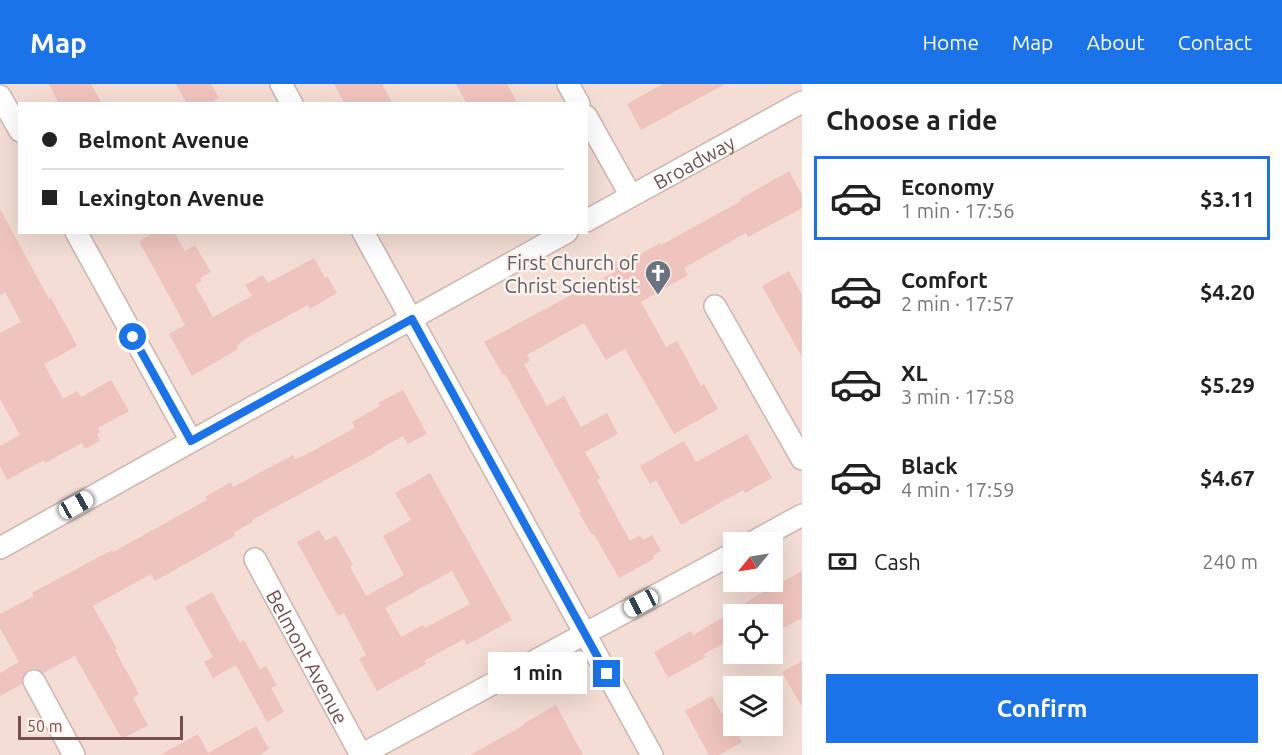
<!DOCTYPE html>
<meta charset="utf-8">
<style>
body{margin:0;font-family:Ubuntu,sans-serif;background:#f6f6f6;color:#222;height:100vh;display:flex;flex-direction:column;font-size:22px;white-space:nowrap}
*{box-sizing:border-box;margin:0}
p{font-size:20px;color:#767676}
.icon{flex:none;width:33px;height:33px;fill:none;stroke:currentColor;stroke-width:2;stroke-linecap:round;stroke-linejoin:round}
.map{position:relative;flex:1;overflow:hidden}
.details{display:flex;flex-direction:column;background:#fff;width:480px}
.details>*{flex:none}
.banner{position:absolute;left:18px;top:18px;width:570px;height:132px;border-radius:0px;box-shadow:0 6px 24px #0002;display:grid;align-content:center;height:132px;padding:0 24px;background:#fff}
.needle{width:39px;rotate:240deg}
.tools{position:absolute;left:723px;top:448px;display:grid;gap:12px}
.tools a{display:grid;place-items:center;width:60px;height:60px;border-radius:0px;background:#fff;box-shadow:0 6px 24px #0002;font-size:30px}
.scale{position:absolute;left:18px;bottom:15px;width:165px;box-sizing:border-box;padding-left:6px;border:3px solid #744f4b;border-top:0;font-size:16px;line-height:21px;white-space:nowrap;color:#744f4b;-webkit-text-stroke:4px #fff2eb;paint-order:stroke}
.end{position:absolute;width:27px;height:27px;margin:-14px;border:8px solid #1a73e8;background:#fff;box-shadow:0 0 0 3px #fff}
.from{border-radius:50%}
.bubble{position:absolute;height:42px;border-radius:0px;background:#fff;box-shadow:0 6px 24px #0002;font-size:20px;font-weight:700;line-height:42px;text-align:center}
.car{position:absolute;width:18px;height:36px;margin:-18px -9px;border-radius:8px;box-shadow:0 0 4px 2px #0007;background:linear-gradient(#fff 24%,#345 0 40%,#fff 0 76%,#345 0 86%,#fff 0)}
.banner b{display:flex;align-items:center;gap:21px;height:57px;font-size:22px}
.banner b+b{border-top:2px solid #e0e0e0}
.banner i{width:15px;height:15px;background:#222}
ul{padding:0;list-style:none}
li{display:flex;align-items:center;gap:18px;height:84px;margin:0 12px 9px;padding:0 12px;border:3px solid transparent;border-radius:0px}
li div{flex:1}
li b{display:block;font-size:22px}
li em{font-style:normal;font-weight:700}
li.current{border-color:#1a73e8}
li>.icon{width:54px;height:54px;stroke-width:1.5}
h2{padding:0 24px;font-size:27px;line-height:72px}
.pay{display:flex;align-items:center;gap:15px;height:66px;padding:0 24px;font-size:22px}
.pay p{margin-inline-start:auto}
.primary-button{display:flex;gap:12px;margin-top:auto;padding:12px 24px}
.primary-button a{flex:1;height:69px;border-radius:0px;background:#1a73e8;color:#fff;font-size:24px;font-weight:700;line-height:69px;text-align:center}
header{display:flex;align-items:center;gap:36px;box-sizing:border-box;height:84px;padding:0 30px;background:#1a73e8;color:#fff}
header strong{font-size:28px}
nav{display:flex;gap:33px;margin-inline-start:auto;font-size:21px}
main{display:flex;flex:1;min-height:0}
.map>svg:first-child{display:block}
</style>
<header>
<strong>Map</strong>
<nav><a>Home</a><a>Map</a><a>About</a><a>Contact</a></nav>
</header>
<main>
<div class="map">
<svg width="802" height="671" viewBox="0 0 802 671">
<rect width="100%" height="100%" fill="#fcede5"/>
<path fill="#f3ddd4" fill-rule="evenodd" d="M0,0H802V671H0ZM20,20H586V148H20ZM734,459H772V498H734ZM734,531H772V570H734ZM734,603H772V642H734Z"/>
<g fill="#f0c4be" fill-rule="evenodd">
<polygon points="49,0 91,0 102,20 59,20"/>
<polygon points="176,0 211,0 219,14 209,20 187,20"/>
<polygon points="334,0 382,0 393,20 345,20"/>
<polygon points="456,0 507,0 518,20 467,20"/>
<polygon points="663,0 725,0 641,46 627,20"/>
<polygon points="789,87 802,111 802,124 748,153 746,149 684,184 688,191 641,218 666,263 677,257 701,302 704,300 718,325 674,350 625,265 606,276 584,239 527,271 530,277 524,280 547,322 564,312 581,343 607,329 618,350 585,368 600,394 597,396 630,457 640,451 643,456 652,451 661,467 653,472 654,475 619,494 594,450 592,451 579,429 581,428 505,290 503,291 484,258 612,189 608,183 631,170 633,175 660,159 661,161 741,117 740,115"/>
<polygon points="0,125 49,215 51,214 77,262 44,280 63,315 77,307 81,313 111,296 129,327 98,344 100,348 97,350 100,357 85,365 82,359 45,379 44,376 7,396 0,382 0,362 20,351 0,315 0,249 21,238 5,208 0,211"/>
<polygon points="155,148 174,148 185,167 195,161 211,188 200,194 202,197 195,201 213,233 252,212 245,201 263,191 268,199 314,174 325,194 327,192 337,209 310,225 308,221 247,254 237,262 238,265 192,292 169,250 185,241 139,157"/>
<polygon points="789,187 802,211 802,273 762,202"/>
<polygon points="403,306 427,350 408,360 403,352 375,368 375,369 252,436 253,438 233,449 235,452 155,497 151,490 93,522 117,565 115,566 139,610 133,614 148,641 122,655 75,572 43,589 35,584 28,586 23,591 22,600 0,612 0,589 19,578 0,544 0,530 34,512 32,509 80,483 112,466 113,468 207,416 205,413 231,398 233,403 293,371 295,375 305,371 355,344 352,338 380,322 378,319"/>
<polygon points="747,350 772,394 745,409 743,406 681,441 656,396 650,400 640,382 684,357 696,378"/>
<path d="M430,389L512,536L467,561L464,555L424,577L426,580L377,607L359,575L366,571L344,529L338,532L297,458L319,446L326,457L336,451L353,481L350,483L366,512L404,491L383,452L411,436L395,409ZM452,487L470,520L425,544L423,541L401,553L385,524Z"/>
<polygon points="802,487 802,534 772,550 772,531 734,531 734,554 704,570 706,573 668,594 654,568 691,547 693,551 727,531 723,531"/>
<polygon points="212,508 240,559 244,556 260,585 266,582 277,601 271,604 284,628 267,638 236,581 213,594 204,578 213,573 185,523"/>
<polygon points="802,577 802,623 782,588"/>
<polygon points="712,612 722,630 734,624 734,643 742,658 719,671 709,671 685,627"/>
<polygon points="556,621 583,671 470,671 524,641 523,640"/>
<polygon points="256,642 269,665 259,671 160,671 198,650 208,669"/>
</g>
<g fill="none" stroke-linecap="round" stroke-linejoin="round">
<g stroke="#cfb4af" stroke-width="24">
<g id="minor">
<polyline points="281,0 292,20"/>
<polyline points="568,0 579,20"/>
<polyline points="0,12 20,47"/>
<polyline points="586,32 631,112"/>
<path id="s1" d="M586,137L802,18"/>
<polyline points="76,148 191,357"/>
<polyline points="363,148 652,671"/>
<polyline points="715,222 802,375"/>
<polyline points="751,459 802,431"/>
<polyline points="0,464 567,148"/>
<path id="s2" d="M255,475L361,671"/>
<polyline points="34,597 74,671"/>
<polyline points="361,671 734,469"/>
</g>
</g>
<use href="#minor" stroke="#fff" stroke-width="21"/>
</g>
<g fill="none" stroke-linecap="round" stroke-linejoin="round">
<polyline stroke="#1a73e8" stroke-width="8" points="133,253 191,357 412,235 607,590"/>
</g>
<defs>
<g id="church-pin" transform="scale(1.35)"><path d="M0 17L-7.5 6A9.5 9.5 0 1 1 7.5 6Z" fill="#6b7280" stroke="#fff2eb"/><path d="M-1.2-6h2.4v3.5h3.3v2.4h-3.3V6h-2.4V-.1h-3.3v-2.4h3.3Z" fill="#fff"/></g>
</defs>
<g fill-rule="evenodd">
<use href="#church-pin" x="658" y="189"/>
</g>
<g text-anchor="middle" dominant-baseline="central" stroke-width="5" stroke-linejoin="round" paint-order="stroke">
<g font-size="20" fill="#744f4b" stroke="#fff2eb">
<text stroke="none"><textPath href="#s1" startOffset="123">Broadway</textPath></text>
<text stroke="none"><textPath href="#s2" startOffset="111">Belmont Avenue</textPath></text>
</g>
<g font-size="20" fill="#5b616d" stroke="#fff2eb" text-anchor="end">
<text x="638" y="178">First Church of<tspan x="638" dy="23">Christ Scientist</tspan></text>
</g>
</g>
</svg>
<div class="tools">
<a><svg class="needle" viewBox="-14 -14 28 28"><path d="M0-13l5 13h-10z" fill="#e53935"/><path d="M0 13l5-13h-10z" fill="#767676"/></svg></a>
<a><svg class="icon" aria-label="locate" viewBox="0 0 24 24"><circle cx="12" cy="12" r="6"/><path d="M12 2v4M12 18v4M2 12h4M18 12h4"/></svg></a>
<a><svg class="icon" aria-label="layers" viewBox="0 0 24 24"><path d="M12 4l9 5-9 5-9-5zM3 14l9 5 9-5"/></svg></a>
</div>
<div class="scale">50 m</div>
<i class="end from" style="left:133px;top:253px"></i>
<i class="end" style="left:607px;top:590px"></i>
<div class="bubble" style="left:488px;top:568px;width:99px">1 min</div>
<i class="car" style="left:76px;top:421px;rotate:61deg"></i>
<i class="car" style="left:641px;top:519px;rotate:242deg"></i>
<div class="banner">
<b><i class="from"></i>Belmont Avenue</b>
<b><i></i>Lexington Avenue</b>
</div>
</div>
<section class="details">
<h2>Choose a ride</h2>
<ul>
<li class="current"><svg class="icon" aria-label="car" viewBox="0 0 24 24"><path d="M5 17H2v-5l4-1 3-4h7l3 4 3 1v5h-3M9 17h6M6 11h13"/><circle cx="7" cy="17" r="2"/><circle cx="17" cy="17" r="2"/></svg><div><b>Economy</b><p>1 min · 17:56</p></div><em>$3.11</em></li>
<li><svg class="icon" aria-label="car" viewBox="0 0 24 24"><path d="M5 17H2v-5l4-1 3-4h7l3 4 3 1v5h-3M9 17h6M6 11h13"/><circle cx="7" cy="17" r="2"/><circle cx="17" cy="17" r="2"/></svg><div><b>Comfort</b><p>2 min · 17:57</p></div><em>$4.20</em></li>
<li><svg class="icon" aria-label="car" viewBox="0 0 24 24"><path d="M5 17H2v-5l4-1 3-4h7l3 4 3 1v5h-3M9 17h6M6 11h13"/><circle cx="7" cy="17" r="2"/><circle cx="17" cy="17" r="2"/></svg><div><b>XL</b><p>3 min · 17:58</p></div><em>$5.29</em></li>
<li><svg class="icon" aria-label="car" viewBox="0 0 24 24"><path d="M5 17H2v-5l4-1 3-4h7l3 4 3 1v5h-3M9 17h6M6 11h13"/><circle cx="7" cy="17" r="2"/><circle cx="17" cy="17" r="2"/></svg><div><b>Black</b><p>4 min · 17:59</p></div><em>$4.67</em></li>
</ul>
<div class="pay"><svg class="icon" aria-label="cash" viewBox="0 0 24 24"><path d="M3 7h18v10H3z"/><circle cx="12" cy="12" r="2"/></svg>Cash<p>240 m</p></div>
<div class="primary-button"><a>Confirm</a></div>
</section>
</main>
